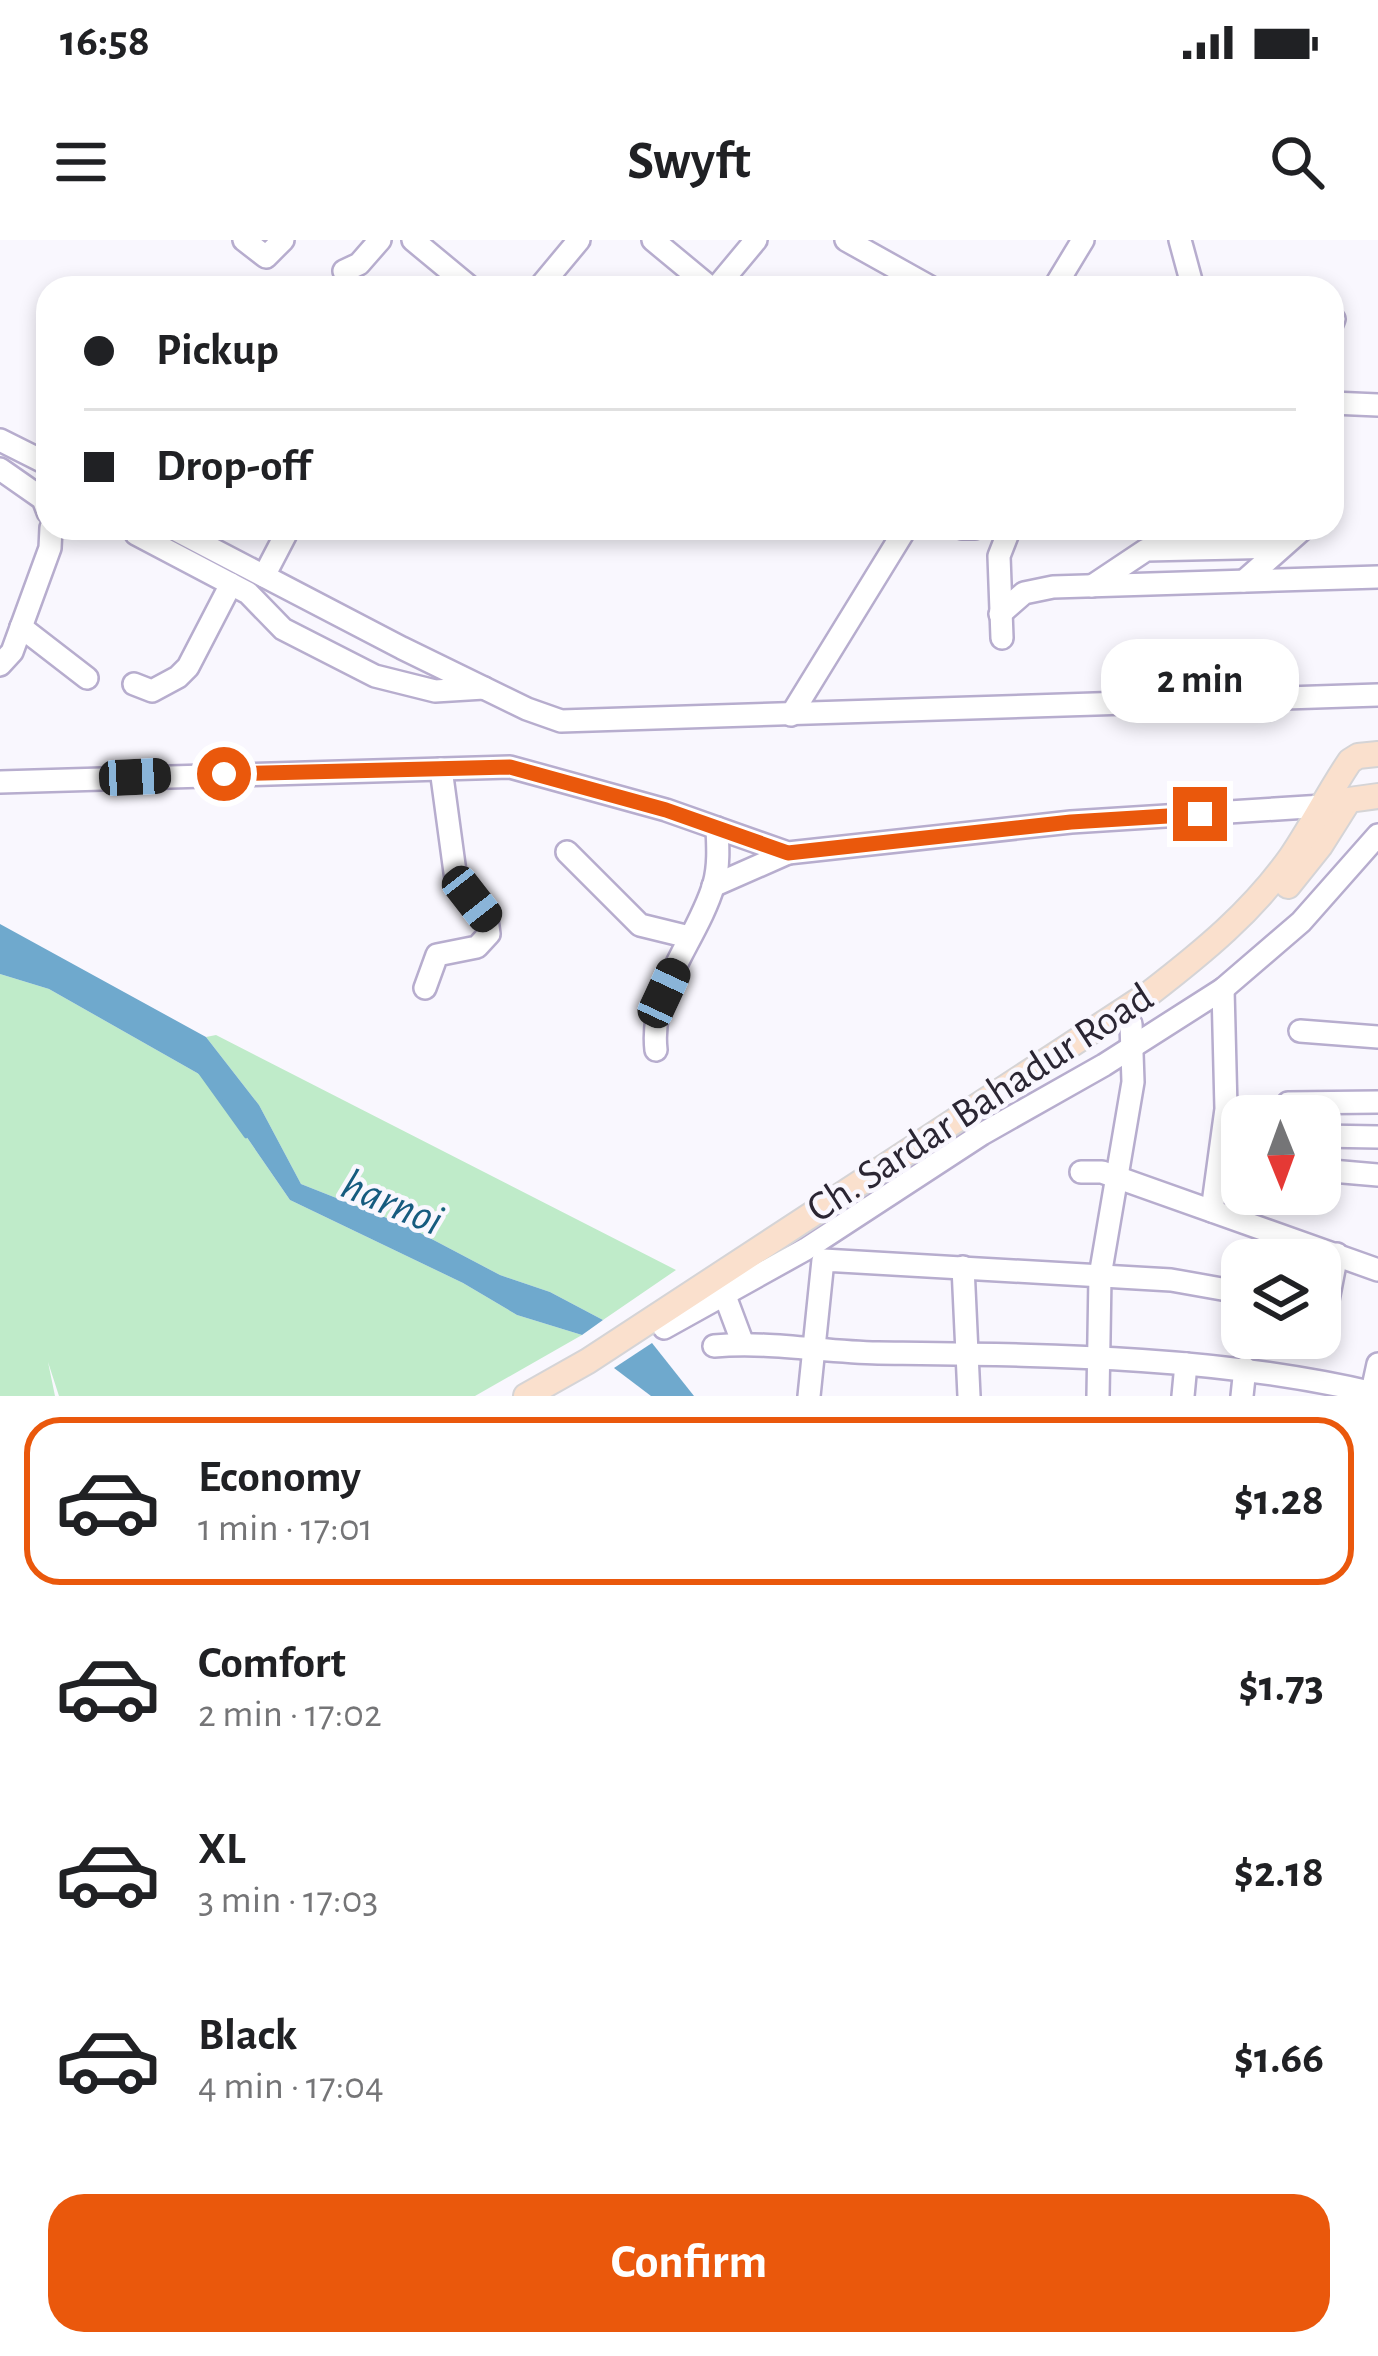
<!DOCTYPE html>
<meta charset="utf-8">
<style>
body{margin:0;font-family:"Alegreya Sans",sans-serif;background:#f6f6f6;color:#202124;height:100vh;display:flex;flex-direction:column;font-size:45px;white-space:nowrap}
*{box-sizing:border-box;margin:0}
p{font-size:39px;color:#757577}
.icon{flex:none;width:66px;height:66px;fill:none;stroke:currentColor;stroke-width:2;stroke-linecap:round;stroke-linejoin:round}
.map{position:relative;height:1156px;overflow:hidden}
.sheet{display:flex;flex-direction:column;background:#fff;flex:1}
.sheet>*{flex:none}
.hud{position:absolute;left:36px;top:36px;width:1308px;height:264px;border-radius:36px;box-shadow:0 6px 18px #0003;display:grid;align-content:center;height:264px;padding:0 48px;background:#fff}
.needle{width:78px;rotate:179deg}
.tools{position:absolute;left:1221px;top:855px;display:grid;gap:24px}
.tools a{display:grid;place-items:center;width:120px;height:120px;border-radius:24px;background:#fff;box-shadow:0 6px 18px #0003;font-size:60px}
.end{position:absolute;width:54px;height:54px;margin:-27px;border:15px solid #ea580c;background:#fff;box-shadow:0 0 0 6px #fff}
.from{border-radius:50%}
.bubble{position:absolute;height:84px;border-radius:36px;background:#fff;box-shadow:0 6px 18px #0003;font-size:39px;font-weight:600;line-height:84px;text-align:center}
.car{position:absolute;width:36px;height:72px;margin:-36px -18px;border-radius:15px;box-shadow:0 0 9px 3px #0007;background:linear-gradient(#222 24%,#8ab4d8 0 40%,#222 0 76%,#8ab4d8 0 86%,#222 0)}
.hud b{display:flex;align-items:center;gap:42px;height:114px;font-size:45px}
.hud b+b{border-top:3px solid #e0e0e0}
.hud i{width:30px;height:30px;background:#202124}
ul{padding:21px 0 0;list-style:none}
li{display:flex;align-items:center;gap:36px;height:168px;margin:0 24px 18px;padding:0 24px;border:6px solid transparent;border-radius:36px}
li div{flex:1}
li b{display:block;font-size:45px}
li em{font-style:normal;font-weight:600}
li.selected{border-color:#ea580c}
li>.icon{width:108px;height:108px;stroke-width:1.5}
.button{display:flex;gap:24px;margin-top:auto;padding:24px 48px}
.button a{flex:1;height:138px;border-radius:36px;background:#ea580c;color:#fff;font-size:48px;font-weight:600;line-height:138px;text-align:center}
.status{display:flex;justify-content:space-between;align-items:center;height:84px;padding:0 60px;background:#fff;direction:ltr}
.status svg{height:33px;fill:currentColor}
header{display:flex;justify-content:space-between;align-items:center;height:156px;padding:0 48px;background:#fff;font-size:54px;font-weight:600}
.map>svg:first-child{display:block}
</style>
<div class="status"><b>16:58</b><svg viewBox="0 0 49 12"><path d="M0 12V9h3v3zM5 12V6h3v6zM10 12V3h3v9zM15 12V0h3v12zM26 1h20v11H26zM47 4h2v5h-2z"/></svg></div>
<header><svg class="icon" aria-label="menu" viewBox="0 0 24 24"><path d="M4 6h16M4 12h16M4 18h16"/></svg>Swyft<svg class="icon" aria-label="search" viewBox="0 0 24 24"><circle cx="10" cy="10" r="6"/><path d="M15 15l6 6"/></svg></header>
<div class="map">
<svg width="1378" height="1156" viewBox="0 0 1378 1156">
<rect width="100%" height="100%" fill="#f9f7fe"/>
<g fill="#bfebc9">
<polygon points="0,734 49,749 206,838 290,960 463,1043 517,1075 582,1095 475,1156 59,1156 48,1122 55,1156 0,1156"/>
<polygon points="216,795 676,1030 603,1080 550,1052 500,1035 407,986 301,944 259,865 206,797"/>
</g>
<g fill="#6fa9cd">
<polygon points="0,684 206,797 259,865 301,944 407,986 500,1035 550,1052 603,1080 582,1095 517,1075 463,1043 290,960 206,838 49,749 0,734"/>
<polygon points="652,1103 694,1156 651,1156 614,1128"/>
</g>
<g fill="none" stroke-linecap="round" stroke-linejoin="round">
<polyline stroke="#6fa9cd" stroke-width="4.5" points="200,832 246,896"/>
<g stroke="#b7adce" stroke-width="26">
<g id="minor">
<polyline points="244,0 266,17 283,0"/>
<polyline points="413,0 471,48"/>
<polyline points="653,0 711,48"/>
<polyline points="846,0 932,48"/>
<polyline points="1180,0 1193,48"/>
<polyline points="344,31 359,24 380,0"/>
<polyline points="539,48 579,0"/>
<polyline points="716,48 756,0"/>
<polyline points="1054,48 1083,0"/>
<polyline points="1332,84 1334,79"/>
<polyline points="1332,163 1378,165"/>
<polyline points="0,200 48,224"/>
<polyline points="0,229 43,259 48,272"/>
<polyline points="172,288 402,408 527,469 561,481 1378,455"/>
<polyline points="962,288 975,288"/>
<polyline points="136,294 248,353 283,389 375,436 435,451 484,448"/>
<polyline points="264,336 289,288"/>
<polyline points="1244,341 1304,288"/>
<polyline points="1092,346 1146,310 1281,307"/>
<polyline points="1000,374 1024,353 1053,347 1378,337"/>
<polyline points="21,387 87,438"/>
<polyline points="1002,398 999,316 1010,288"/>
<polyline points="0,425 12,412 50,308 51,288"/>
<polyline points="134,444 152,451 178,437 188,427 231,344"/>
<polyline points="791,475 906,288"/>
<polyline points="0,542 510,527 666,570 788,613 1071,582 1323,566"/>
<polyline points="567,612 640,685 689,697"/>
<polyline points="713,646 788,613"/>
<polyline points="425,748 437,715 477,707 489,694 487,679 457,647 441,529"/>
<polyline points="1300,791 1378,797"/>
<path d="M656,810C649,748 697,701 714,644C719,626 718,607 717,588"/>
<polyline points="1288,863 1378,862"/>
<polyline points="1320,896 1378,897"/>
<polyline points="1320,930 1378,935"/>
<polyline points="1081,932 1102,932 1378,1030"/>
<polyline points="1212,971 1226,869 1223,749"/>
<polyline points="963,1027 969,1156"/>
<polyline points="725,1056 743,1104"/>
<polyline points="664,1088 806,1009 982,894 1104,825 1223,749 1301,682 1378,595"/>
<polyline points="1321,1096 1337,1014"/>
<path d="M714,1106C769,1101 823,1112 878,1113C1046,1115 1214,1115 1378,1154"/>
<polyline points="809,1156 823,1020 1171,1040 1233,1051"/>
<polyline points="1098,1156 1100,1036 1133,842 1131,784"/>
<polyline points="1183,1156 1186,1124"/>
<polyline points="1242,1156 1245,1128"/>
<polyline points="1371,1156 1378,1124"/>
</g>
</g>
<g stroke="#d5d4d6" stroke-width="28">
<g id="major">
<polyline points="1288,646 1320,606 1349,560 1378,556"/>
<path d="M526,1156L588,1121L1150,753C1203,712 1252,672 1291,617C1312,586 1329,552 1350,521L1358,516L1378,514"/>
</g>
</g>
<use href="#minor" stroke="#fff" stroke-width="21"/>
<use href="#major" stroke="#fae0cd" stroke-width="24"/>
</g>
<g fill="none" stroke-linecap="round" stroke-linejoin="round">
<polyline stroke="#ea580c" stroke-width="15" points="224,534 510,527 666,570 788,613 1071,582 1200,574"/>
</g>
<g text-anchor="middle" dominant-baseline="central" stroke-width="9" stroke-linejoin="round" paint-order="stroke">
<g font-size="42" fill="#2b2633" stroke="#f9f7fe">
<text transform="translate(980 863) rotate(-33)">Ch. Sardar Bahadur Road</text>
</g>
<g font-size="45" font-style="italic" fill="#165b7f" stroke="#f9f7fe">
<text transform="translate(392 963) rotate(23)">harnoi</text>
</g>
</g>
</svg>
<div class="tools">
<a><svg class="needle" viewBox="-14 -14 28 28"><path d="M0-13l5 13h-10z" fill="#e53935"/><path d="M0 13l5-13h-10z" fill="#757577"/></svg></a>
<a><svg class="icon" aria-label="layers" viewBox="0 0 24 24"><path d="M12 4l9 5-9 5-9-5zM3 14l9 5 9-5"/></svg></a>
</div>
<i class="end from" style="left:224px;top:534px"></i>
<i class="end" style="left:1200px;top:574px"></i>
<div class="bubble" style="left:1101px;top:399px;width:198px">2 min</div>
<i class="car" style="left:135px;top:537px;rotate:87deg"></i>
<i class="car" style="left:472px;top:659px;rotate:142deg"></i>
<i class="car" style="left:664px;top:753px;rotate:25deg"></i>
<div class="hud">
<b><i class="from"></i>Pickup</b>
<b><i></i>Drop-off</b>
</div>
</div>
<section class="sheet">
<ul>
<li class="selected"><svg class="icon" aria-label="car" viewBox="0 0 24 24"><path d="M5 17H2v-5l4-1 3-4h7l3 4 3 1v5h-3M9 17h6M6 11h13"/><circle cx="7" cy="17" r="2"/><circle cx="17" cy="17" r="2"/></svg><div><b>Economy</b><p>1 min · 17:01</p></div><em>$1.28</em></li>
<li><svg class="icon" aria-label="car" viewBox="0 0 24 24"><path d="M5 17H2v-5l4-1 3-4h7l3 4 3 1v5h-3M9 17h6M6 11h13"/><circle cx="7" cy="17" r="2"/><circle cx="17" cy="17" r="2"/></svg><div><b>Comfort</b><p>2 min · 17:02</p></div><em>$1.73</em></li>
<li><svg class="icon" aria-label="car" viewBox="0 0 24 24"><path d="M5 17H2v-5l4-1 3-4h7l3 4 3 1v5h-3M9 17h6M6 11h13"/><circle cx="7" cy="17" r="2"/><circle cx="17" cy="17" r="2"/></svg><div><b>XL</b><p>3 min · 17:03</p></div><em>$2.18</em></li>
<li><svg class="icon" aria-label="car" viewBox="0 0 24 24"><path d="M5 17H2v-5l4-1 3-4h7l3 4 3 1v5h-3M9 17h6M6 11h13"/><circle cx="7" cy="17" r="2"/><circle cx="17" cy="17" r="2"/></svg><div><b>Black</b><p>4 min · 17:04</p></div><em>$1.66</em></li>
</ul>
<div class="button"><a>Confirm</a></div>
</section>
